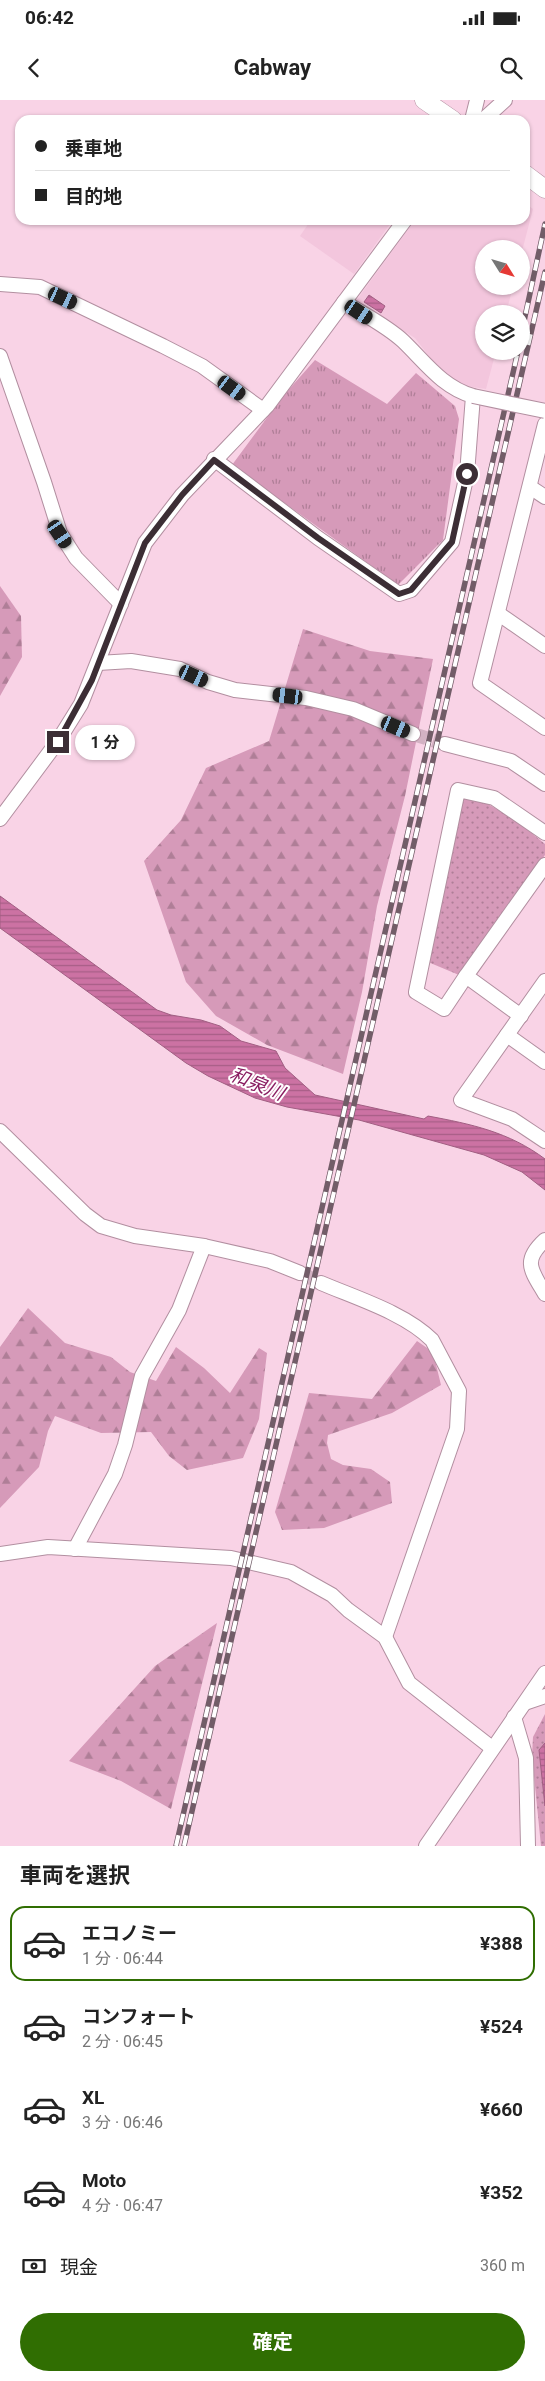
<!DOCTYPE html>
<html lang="ja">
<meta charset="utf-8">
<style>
body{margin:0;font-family:Roboto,"Noto Sans JP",sans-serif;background:#f6f6f6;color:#222;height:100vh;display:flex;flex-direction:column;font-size:19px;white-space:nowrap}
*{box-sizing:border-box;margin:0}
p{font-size:16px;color:#767676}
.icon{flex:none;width:28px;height:28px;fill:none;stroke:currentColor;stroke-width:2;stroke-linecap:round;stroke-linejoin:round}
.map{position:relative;height:1746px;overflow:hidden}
.details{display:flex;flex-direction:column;background:#fff;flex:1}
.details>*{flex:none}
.hud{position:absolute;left:15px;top:15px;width:515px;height:110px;border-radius:15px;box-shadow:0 1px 4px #0004;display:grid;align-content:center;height:110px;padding:0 20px;background:#fff}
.needle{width:32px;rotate:127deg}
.fabs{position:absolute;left:475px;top:140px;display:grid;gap:10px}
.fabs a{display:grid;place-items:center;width:55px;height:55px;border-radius:50%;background:#fff;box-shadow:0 1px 4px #0004;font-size:25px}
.end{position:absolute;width:22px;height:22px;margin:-11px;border:6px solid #3c2e35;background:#fff;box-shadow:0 0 0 2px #fff}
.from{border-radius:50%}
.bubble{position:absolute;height:35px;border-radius:18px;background:#fff;box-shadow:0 1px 4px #0004;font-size:16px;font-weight:700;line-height:35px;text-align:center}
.car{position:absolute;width:15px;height:30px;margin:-15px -8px;border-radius:6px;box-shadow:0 0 4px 1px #0007;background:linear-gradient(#222 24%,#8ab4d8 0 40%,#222 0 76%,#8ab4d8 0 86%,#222 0)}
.hud b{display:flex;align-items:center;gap:18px;height:48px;font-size:19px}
.hud b+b{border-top:1px solid #e0e0e0}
.hud i{width:12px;height:12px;background:#222}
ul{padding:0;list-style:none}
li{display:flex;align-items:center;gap:15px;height:75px;margin:0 10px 8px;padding:0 10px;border:2px solid transparent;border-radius:15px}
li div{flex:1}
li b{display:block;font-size:19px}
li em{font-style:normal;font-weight:700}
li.current{border-color:#306e02}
li>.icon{width:45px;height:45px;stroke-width:1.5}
h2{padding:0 20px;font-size:22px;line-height:60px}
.pay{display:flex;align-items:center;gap:12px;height:55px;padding:0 20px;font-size:19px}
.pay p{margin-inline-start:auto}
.cta{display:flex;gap:10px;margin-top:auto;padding:10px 20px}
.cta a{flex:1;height:58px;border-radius:30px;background:#306e02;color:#fff;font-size:20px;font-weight:700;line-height:58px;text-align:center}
.status{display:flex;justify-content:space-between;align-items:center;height:35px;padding:0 25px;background:#fff;direction:ltr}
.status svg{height:14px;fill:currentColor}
header{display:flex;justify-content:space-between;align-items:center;height:65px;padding:0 20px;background:#fff;font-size:22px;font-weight:700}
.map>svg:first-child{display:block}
</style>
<div class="status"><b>06:42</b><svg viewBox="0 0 49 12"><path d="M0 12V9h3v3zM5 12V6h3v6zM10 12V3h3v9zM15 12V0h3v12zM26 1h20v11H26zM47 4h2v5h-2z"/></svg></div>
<header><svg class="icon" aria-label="back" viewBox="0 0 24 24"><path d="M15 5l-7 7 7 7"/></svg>Cabway<svg class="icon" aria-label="search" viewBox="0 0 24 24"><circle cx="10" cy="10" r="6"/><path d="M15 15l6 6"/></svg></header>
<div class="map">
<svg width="545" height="1746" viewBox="0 0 545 1746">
<defs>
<pattern id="grass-tufts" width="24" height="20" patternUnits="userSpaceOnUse" patternTransform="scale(1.25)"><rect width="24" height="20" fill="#d69ab9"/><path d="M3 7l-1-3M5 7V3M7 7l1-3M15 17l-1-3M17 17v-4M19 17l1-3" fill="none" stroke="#af7e97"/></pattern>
<pattern id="forest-firs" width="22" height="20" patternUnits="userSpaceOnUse" patternTransform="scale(1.25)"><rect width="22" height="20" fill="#d69ab9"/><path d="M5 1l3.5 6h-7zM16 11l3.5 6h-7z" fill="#af7e97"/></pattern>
<pattern id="park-dots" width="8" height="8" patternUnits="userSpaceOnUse" patternTransform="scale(1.25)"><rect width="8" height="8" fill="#d69ab9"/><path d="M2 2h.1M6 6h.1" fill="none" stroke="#af7e97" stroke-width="1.8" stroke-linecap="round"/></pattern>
<pattern id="water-rules" width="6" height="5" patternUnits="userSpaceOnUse" patternTransform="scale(1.25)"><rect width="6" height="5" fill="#cc72a3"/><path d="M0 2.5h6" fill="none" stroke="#a75e86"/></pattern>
</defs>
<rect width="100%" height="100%" fill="#f9d3e6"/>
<g fill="#f3c6dd">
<polygon points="525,103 533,109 521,155 521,149 484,149 484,186 513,186 506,214 484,214 484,251 496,251 486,289 460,285 431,259 415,238 356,201 415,120 525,120"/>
<polygon points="311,120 393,120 354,174 300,136"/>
</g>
<polygon fill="url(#grass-tufts)" points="315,260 387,304 416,273 455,306 459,319 443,440 398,485 232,365 283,296"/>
<g fill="url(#forest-firs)">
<polygon points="0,486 21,516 22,557 0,596"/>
<polygon points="303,529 370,551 433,559 405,696 377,806 362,892 343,974 267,945 216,916 186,882 144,761 181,720 206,668 269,641"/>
<polygon points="28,1208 65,1243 111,1257 130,1272 156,1281 176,1247 204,1268 230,1293 259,1248 267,1253 259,1319 243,1358 187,1370 169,1356 151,1332 101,1333 55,1316 48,1331 39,1367 0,1408 0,1247"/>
<polygon points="417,1241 433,1252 441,1285 392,1313 328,1335 327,1343 331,1359 343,1365 371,1369 390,1382 392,1403 324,1428 282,1430 275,1412 309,1293 372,1299"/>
<polygon points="217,1523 171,1709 121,1681 69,1661 155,1566"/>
</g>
<g fill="url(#park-dots)">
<polygon points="462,698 488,704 518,722 545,744 545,755 459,875 428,862"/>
<polygon points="545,1614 545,1746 541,1746 532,1656 533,1637"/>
</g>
<g fill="url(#water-rules)" stroke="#a15e82">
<polygon points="369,195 385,206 381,213 364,202"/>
<path d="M0,796L157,910L171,915L201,920L220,926L241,941L276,951L285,968L315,995L424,1019L428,1016C471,1024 509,1032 545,1059V1090L522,1072L484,1055L359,1020L287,1007L255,998L208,976L186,963L0,828Z"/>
<polygon points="545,1643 545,1706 539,1650"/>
</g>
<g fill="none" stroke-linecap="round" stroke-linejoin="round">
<g stroke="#d3b2c3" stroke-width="14" stroke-dasharray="14 7" stroke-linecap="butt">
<polyline points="413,634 445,644"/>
<polyline points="300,1173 321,1183"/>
</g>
<g stroke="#b28fa0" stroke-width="16">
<g id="minor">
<polyline points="472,20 477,0"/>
<polyline points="483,20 505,0"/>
<polyline points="0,184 40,187 163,246 202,266 263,310"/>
<polyline points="0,256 44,382 60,433 76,458 121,504"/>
<polyline points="545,324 480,583 545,628"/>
<path d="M214,359L318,438L399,494L411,490L452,442L467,374L473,296C442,287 425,262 403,241C387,226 363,214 344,202"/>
<polyline points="530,387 545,397"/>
<polyline points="499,514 545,546"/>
<polyline points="98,563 131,561 180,569 208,582 235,590 306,598 353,609 413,634"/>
<polyline points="445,644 511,661 545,684"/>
<polyline points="0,719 58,641 81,604 145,443 182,395 267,306 405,120"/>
<polyline points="466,876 444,909 416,892 458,690 494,698 545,733"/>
<polyline points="545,881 461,1000 512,1019 545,1041"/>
<polyline points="521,916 466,876 545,765"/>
<polyline points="507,935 545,962"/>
<polyline points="0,1031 85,1114 101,1126 135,1136 204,1146 270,1161 300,1173"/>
<path d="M545,1140C522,1161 531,1170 545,1194"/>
<path d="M321,1183C356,1198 405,1213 432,1240L459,1291L457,1329L385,1537"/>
<polyline points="75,1449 115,1374 125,1345 142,1276 179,1210 204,1146"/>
<polyline points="0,1454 48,1447 231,1458 291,1472 332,1495 348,1510 385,1537 409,1583 492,1648"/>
<polyline points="525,1603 545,1596"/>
<polyline points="514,1617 526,1658 528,1746"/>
<polyline points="426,1746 545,1573"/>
</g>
</g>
<g stroke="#b28fa0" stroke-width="19">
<g id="major">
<polyline points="424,0 453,20"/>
<polyline points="525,74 545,89"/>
</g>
</g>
<use href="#minor" stroke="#fff" stroke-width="14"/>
<use href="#major" stroke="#fff" stroke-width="18"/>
<g stroke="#725d68" stroke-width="5.5">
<g id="rail">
<polyline points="521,235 545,124"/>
<polyline points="176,1746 518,251"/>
<polyline points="184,1746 545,172"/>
</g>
</g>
<use href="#rail" stroke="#fff" stroke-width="4" stroke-dasharray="11" stroke-linecap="butt"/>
<g stroke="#b28fa0" stroke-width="16" stroke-linecap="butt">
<polyline id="minor-bridge" points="473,296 545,311"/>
</g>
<use href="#minor-bridge" stroke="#fff" stroke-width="14"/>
</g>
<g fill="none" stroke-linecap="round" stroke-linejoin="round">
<polyline stroke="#3c2e35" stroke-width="6" points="58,642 92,580 145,443 182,395 214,360 318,438 399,494 411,490 452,442 467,374"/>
</g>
<g text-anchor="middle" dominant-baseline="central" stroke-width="4" stroke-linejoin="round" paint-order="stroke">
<g font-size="19" font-style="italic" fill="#8a1e62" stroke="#fff">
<text transform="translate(257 984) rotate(22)">和泉川</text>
</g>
</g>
</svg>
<div class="fabs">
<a><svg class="needle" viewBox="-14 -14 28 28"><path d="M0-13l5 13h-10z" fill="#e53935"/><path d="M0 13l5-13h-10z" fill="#767676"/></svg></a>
<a><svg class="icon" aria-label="layers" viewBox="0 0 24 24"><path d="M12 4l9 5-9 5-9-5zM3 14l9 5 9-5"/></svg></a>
</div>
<i class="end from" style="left:467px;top:374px"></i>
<i class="end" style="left:58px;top:642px"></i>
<div class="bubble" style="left:75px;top:625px;width:60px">1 分</div>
<i class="car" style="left:63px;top:198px;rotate:115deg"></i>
<i class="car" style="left:359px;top:212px;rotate:124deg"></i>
<i class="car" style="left:232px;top:288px;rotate:126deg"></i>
<i class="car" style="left:60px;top:434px;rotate:146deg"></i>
<i class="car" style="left:194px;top:576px;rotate:115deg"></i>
<i class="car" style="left:288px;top:596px;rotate:277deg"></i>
<i class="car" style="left:396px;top:627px;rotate:113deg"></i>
<div class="hud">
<b><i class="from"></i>乗車地</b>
<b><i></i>目的地</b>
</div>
</div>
<section class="details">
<h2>車両を選択</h2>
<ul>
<li class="current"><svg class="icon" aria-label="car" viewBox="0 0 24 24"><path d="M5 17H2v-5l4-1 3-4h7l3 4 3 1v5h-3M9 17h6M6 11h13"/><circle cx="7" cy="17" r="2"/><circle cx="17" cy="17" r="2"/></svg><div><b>エコノミー</b><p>1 分 · 06:44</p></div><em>¥388</em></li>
<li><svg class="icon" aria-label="car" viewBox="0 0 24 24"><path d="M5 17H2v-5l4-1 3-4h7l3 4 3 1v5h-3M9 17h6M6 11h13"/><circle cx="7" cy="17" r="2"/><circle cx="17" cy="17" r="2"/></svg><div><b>コンフォート</b><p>2 分 · 06:45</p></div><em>¥524</em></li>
<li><svg class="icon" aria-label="car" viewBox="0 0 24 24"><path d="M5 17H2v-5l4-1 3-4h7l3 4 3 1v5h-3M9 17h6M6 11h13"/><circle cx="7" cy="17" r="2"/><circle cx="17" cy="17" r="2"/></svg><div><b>XL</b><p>3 分 · 06:46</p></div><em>¥660</em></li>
<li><svg class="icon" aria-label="car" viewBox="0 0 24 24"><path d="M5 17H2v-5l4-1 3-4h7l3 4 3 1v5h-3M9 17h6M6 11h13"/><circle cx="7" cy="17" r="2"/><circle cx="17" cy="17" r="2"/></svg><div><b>Moto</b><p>4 分 · 06:47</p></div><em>¥352</em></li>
</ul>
<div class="pay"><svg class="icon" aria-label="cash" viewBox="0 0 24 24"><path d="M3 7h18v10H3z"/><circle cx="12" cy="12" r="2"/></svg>現金<p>360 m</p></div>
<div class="cta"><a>確定</a></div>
</section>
